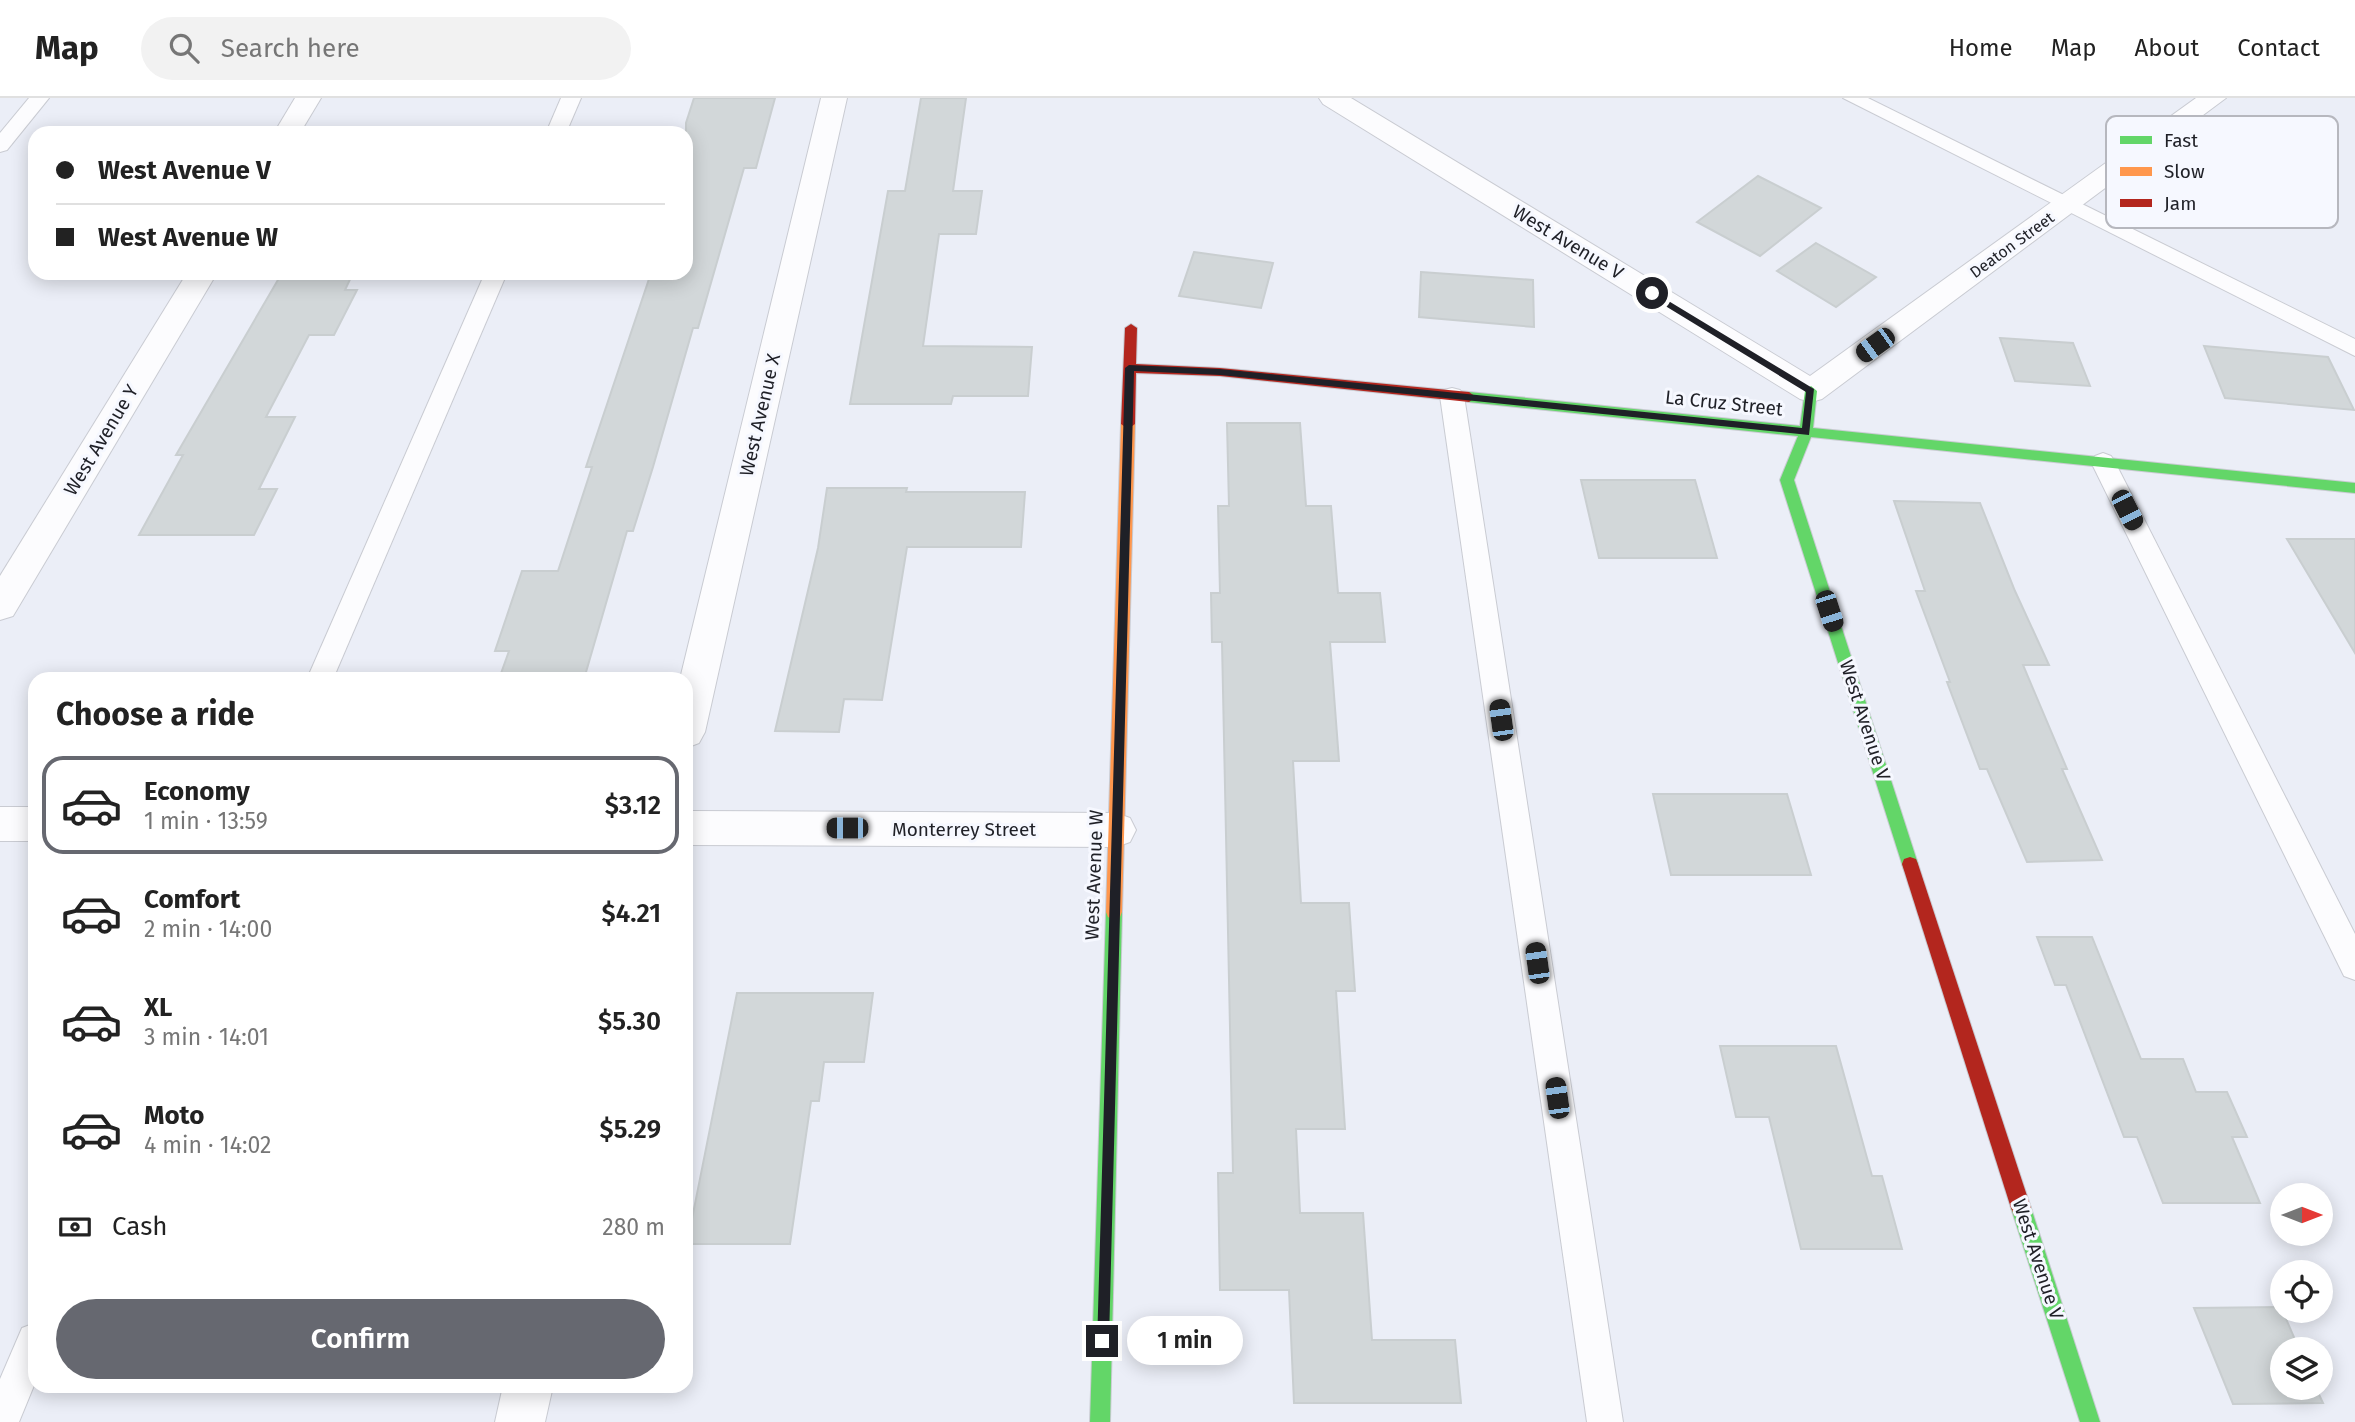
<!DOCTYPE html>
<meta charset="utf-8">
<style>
body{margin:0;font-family:"Fira Sans",sans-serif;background:#f2f2f2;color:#222;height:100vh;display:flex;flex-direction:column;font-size:26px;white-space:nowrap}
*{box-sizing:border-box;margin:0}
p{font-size:23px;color:#767676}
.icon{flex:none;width:38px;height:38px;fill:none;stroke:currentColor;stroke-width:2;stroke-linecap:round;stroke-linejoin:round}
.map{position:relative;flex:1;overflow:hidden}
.details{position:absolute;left:28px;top:574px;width:665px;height:721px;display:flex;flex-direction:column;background:#fff;border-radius:21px;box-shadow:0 4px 18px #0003}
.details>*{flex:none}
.guide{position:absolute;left:28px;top:28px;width:665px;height:154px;border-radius:21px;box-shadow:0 4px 18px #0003;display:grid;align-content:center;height:154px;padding:0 28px;background:#fff}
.needle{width:46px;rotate:90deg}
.buttons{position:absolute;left:2270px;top:1085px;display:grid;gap:14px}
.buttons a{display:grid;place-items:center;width:63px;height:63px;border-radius:50%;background:#fff;box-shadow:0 4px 18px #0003;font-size:35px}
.end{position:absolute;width:32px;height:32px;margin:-16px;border:9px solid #1f2027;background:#fff;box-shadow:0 0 0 4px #fff}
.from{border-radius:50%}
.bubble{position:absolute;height:49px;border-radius:24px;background:#fff;box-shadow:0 4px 18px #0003;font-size:23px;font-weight:600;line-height:49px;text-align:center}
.car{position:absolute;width:21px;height:42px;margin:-21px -10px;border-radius:9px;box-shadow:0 0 5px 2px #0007;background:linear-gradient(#222 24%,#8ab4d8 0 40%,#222 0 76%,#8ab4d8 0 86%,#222 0)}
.guide b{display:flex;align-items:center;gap:24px;height:66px;font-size:26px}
.guide b+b{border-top:2px solid #e0e0e0}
.guide i{width:18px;height:18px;background:#222}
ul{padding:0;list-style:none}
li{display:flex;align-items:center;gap:21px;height:98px;margin:0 14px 10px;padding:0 14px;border:4px solid transparent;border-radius:21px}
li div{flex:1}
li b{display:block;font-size:26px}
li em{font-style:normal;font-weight:600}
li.current{border-color:#666870}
li>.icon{width:63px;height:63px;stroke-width:1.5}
h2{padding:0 28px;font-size:32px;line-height:84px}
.pay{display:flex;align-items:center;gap:18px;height:77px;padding:0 28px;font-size:26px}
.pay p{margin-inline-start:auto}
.primary-button{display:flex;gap:14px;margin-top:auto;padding:14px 28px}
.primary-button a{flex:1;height:80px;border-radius:42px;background:#666870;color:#fff;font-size:28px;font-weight:600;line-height:80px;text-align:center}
header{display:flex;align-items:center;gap:42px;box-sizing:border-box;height:98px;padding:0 35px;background:#fff;border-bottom:2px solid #e0e0e0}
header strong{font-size:33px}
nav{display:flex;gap:38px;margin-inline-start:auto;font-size:24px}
.search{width:490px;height:63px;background:#f2f2f2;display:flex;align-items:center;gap:18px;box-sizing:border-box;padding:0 24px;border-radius:38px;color:#767676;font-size:26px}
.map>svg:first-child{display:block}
</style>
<header>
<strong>Map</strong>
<div class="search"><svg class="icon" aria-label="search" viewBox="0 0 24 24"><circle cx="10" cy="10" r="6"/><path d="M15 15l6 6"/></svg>Search here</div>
<nav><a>Home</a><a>Map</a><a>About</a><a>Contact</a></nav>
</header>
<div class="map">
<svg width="2355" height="1324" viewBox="0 0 2355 1324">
<rect width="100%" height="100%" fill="#ebeef7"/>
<g fill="#d2d7d9" stroke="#c9ced0" stroke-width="2">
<polygon points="694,0 775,0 756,70 744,70 698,230 693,230 653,369 633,433 627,433 584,581 499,581 509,553 495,553 522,473 558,473 592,369 586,369 651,175 686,175 686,25"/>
<polygon points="921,0 966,0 953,93 982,93 976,136 939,136 923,248 1032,249 1028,298 953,298 951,306 850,306 888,93 905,93"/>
<polygon points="1758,78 1821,110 1760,158 1697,124"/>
<polygon points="1816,145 1876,179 1836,209 1777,173"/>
<polygon points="1194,154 1273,165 1261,210 1179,198"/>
<polygon points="1421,174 1533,182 1534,229 1419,219"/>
<polygon points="282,175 353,175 345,192 357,192 334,237 309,237 266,319 295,319 259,391 277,391 254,437 139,437 183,357 176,357"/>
<polygon points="2000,240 2073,245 2090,288 2015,283"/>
<polygon points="2204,248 2328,259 2354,312 2225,300"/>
<polygon points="1227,325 1300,325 1306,408 1331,408 1338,495 1380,495 1385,544 1330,544 1339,663 1293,663 1301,805 1349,805 1355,893 1336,893 1345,1031 1296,1031 1300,1115 1363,1115 1372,1242 1455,1242 1461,1305 1294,1305 1289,1192 1220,1192 1218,1075 1233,1075 1222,544 1212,544 1211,495 1220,495 1218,408 1229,408"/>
<polygon points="1581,382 1695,382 1717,460 1599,460"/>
<polygon points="827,390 907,390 906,394 1025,394 1021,449 907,449 882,602 844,601 839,634 775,633 818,450"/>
<polygon points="1894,403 1980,405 2015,493 2049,567 2023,567 2067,671 2062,671 2102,762 2027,764 1987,671 1980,671 1947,584 1950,584 1916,493 1925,493"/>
<polygon points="2287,441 2355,441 2355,555"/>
<polygon points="1653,696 1787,696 1811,777 1671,777"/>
<polygon points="2037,839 2092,839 2141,961 2183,961 2196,994 2227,994 2247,1039 2232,1039 2260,1105 2163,1105 2137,1039 2124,1039 2066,887 2055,887"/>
<polygon points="737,895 873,895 864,964 824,964 819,1003 811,1003 790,1146 687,1146"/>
<polygon points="1720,948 1836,948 1872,1078 1882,1078 1902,1151 1801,1151 1769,1019 1736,1019"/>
<polygon points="2281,1209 2299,1251 2282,1251 2282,1290 2316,1290 2323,1305 2233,1306 2194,1210"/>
</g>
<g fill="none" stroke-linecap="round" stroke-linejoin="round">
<g stroke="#c9cbd2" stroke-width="2">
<g id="lane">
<polygon points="29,0 49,0 7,52 0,54 0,35"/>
<polygon points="561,0 581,0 566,35 546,35"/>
<polygon points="1843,0 1868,0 2355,241 2355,258"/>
<polygon points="485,175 507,175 333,581 307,581"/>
<polygon points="1452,290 1460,292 1464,298 1623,1324 1587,1324 1440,298 1444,292"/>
<polygon points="2103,355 2111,358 2115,364 2355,836 2355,882 2344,878 2091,364 2095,358"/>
<polygon points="35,1225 35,1285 19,1324 0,1324 0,1281 22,1230"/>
</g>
</g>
<g stroke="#c9cbd2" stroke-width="2">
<g id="street">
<polygon points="295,0 321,0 300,35 274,35"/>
<polygon points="821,0 847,0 705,634 699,645 686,650 686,581 680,581"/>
<polygon points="1319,0 1351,0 1810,278 2196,0 2226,0 1822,301 1811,304 1800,301 1323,6"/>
<polygon points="187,175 217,175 13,518 0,522 0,478"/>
<rect x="0" y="709" width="35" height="34"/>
<polygon points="686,713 1116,715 1130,720 1136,732 1130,744 1116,749 686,747"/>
<polygon points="503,1288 553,1288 545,1324 495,1324"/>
</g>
</g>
<g stroke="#c9cbd2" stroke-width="2">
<g id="fast">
<polygon points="1811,288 1817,293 1813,330 2355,385 2355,395 1811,339 1794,382 1918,766 1916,771 1910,773 1904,771 1902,766 1780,382 1798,338 1469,304 1462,299 1469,294 1800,328 1805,293"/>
<polygon points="1114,806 1120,809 1122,814 1110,1324 1090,1324 1106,814 1108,809"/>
<polygon points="2021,1100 2028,1103 2031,1110 2100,1324 2080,1324 2011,1110 2014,1103"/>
</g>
</g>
<g stroke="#c9cbd2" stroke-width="2">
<polygon id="slow" points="1128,321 1135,326 1122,814 1120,819 1114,822 1108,819 1106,814 1121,326"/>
</g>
<g stroke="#c9cbd2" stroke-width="2">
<g id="jam">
<polygon points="1131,226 1137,230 1136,266 1220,270 1469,294 1476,299 1469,304 1220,278 1136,275 1135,326 1128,331 1121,326 1125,230"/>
<polygon points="1910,759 1916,761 1918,766 2031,1110 2028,1117 2021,1120 2014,1117 2011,1110 1902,766 1904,761"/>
</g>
</g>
<use href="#lane" fill="#fcfcfe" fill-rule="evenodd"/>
<use href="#street" fill="#fcfcfe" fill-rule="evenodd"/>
<use href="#fast" fill="#63d668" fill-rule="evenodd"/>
<use href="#slow" fill="#ff974d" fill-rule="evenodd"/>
<use href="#jam" fill="#b3261e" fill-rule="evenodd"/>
</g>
<polygon fill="#1f2027" points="1652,193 1814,291 1809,337 1220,277 1134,273 1109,1243 1102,1250 1097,1248 1125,270 1129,267 1220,271 1802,330 1806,294 1649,198"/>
<g text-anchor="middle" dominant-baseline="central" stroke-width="6" stroke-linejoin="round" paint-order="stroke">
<g font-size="16" fill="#1f2027" stroke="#f6f8ff">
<text transform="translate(2012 147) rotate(-36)">Deaton Street</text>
</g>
<g font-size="19" fill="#1f2027" stroke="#f6f8ff">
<text transform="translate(1568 144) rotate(31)">West Avenue V</text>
<text transform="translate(1724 305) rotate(6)">La Cruz Street</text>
<text transform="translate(760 317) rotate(-77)">West Avenue X</text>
<text transform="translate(101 342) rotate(-59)">West Avenue Y</text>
<text transform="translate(1865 622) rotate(72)">West Avenue V</text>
<text x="964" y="731">Monterrey Street</text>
<text transform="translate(1094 777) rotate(-88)">West Avenue W</text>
<text transform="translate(2038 1161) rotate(72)">West Avenue V</text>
</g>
</g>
<rect x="2106" y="18" width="232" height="112" rx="10" fill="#f6f8ff" stroke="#b6b7be" stroke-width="2"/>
<rect x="2120" y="38" width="32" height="8" fill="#63d668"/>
<rect x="2120" y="69" width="32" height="9" fill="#ff974d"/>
<rect x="2120" y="101" width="32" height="8" fill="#b3261e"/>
<g font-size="19" fill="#1f2027">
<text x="2164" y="49">Fast</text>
<text x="2164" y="80">Slow</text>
<text x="2164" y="112">Jam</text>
</g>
</svg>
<div class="buttons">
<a><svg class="needle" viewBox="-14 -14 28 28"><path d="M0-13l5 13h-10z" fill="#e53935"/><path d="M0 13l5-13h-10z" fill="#767676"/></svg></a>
<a><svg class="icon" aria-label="locate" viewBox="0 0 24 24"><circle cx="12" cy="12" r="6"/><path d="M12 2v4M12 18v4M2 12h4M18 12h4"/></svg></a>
<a><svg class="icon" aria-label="layers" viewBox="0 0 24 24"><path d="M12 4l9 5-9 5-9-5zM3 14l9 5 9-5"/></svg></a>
</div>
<i class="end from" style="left:1652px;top:195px"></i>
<i class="end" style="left:1102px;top:1243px"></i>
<div class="bubble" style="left:1127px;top:1218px;width:116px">1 min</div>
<i class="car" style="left:1875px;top:247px;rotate:234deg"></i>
<i class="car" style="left:2127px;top:412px;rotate:153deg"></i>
<i class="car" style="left:1829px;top:513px;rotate:162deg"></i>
<i class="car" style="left:1501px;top:622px;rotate:352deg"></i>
<i class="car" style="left:847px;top:730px;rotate:270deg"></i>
<i class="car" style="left:1537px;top:865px;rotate:352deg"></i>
<i class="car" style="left:1557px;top:1000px;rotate:352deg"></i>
<div class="guide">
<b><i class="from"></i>West Avenue V</b>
<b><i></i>West Avenue W</b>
</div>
<section class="details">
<h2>Choose a ride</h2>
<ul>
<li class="current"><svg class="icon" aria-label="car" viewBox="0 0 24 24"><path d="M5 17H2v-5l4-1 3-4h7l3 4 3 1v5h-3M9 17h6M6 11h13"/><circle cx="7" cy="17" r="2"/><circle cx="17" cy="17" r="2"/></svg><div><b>Economy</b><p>1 min · 13:59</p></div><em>$3.12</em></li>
<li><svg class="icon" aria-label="car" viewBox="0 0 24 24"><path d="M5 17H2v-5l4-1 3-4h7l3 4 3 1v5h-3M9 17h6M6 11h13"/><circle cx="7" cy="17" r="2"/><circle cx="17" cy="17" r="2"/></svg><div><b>Comfort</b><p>2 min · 14:00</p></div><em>$4.21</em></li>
<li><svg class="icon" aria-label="car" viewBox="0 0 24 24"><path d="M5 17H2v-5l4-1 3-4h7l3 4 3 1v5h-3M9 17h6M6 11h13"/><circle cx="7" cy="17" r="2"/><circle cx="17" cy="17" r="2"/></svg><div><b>XL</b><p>3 min · 14:01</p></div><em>$5.30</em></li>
<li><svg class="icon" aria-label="car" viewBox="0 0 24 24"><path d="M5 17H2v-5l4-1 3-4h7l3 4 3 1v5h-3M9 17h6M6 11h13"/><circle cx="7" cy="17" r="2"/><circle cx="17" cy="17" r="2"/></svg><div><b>Moto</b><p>4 min · 14:02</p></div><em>$5.29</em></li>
</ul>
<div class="pay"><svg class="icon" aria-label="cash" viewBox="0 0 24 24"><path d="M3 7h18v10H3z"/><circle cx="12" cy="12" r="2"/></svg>Cash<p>280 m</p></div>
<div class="primary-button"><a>Confirm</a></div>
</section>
</div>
